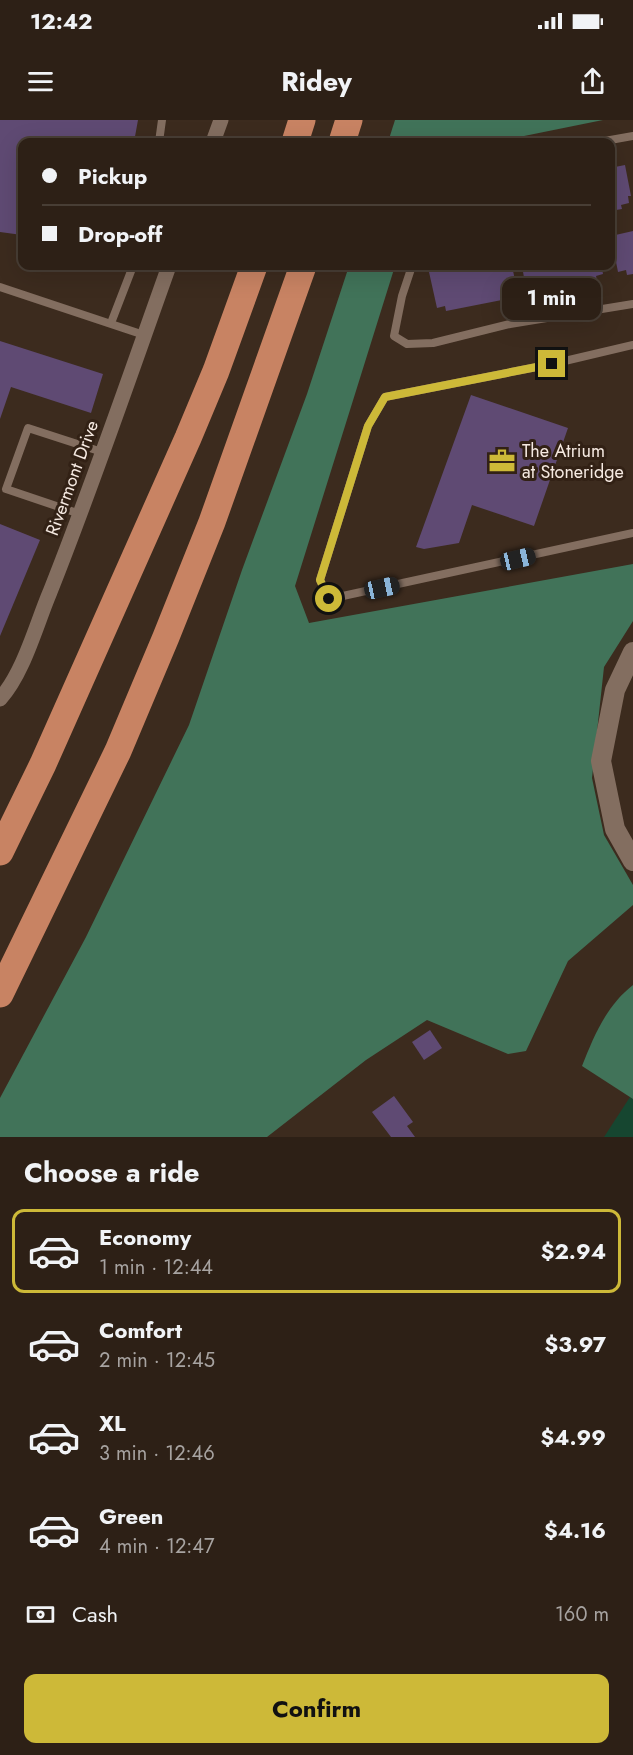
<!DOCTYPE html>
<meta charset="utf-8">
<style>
body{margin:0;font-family:Jost,sans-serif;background:#392d23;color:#f1f3f6;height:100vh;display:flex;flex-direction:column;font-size:22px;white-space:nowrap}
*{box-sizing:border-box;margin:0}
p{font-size:20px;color:#a7a3a1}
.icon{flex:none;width:33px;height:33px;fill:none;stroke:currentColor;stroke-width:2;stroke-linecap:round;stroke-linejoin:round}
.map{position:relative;height:1017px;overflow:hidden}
.sheet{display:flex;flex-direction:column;background:#2d2016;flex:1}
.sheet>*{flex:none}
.guide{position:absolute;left:18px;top:18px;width:597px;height:132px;border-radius:12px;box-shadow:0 6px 24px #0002,0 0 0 2px #483e35;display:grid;align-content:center;height:132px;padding:0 24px;background:#2d2016}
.end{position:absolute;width:27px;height:27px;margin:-14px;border:8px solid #cdb938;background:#111;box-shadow:0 0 0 3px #111}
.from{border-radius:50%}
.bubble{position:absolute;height:42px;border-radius:12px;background:#2d2016;box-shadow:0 6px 24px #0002,0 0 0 2px #483e35;font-size:20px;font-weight:700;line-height:42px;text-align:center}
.car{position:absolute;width:18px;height:36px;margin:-18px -9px;border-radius:8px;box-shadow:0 0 4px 2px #0007;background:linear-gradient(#222 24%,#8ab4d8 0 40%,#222 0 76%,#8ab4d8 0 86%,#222 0)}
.guide b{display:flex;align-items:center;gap:21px;height:57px;font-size:22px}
.guide b+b{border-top:2px solid #483e35}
.guide i{width:15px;height:15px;background:#f1f3f6}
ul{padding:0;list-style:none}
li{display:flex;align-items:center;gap:18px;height:84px;margin:0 12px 9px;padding:0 12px;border:3px solid transparent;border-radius:12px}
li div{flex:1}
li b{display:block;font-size:22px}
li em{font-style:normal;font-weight:700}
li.active{border-color:#cdb938}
li>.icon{width:54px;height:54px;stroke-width:1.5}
h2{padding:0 24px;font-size:27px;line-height:72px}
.pay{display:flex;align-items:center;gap:15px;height:66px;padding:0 24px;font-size:22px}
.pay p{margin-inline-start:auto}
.action{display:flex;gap:12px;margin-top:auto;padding:12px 24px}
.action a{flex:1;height:69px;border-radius:12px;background:#cdb938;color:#111;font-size:24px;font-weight:700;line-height:69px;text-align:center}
.status{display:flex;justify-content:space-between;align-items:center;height:42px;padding:0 30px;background:#2d2016;direction:ltr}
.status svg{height:16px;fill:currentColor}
header{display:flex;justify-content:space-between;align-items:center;height:78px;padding:0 24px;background:#2d2016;font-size:27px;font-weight:700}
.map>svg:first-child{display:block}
</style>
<div class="status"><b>12:42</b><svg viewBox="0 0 49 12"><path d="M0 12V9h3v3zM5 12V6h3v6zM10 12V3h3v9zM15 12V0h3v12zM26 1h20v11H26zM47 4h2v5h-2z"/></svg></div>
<header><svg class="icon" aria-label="menu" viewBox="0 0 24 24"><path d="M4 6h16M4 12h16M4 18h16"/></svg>Ridey<svg class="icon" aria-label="share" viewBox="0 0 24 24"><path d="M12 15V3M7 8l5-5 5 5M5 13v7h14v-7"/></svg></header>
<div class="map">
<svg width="633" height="1017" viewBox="0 0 633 1017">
<rect width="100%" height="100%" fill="#3c2b1e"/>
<polygon fill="#164630" points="630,977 633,979 633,1017 604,1017"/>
<g fill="#417359">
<polygon points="395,0 603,0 494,22 388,22"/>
<polygon points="349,146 395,146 295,466 309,503 633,444 633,501 604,547 592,658 604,715 633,765 633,785 568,841 526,931 508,934 427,900 366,940 267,1017 0,1017 0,978 86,817 189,605 242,450 307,274"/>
<path d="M633,865V979L582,946C594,916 606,886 633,865Z"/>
</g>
<g fill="#5f4a73">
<polygon points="0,0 138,0 134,22 22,22 22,115 0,112"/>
<polygon points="625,45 631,76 628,76 629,83 621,85 622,89 610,91 610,48"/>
<polygon points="633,111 633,154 627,155 626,150 618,152 611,116"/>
<polygon points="458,146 459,150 480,146 512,146 516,165 512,166 514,173 506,174 507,179 446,191 445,186 437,188 429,152"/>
<polygon points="522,146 607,146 602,148 603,154 596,156 597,160 535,172 535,168 526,169"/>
<polygon points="0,221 103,254 91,293 11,267 0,299"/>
<polygon points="471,275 568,308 534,406 472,385 459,423 424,429 416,427"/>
<polygon points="0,404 40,420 0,516"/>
<polygon points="430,910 442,928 424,940 412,922"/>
<polygon points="394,976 413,1002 407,1006 415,1017 391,1017 372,992"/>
</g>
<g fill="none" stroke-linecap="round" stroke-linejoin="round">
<g stroke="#836e60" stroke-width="8">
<polyline points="159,22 162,0"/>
<polyline points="599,22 633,16"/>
<polyline points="412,146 402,176 394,216 407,224 433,223 510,204 633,184"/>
<polyline points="0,167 144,215"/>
<polyline points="111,203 133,146"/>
<polyline points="633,225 552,244 385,277 368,306 320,460 329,479 633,413"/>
<polyline points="80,394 6,369 28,308 102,332"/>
</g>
<g stroke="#836e60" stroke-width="15">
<polyline points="213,22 221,0"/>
<path d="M0,579C24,552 36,505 50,472C93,364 130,255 169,146"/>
</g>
<polyline stroke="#836e60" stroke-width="20" points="633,532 615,570 601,641 615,709 633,741"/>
<g stroke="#c88363" stroke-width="27">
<polyline points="295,22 302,0"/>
<polyline points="342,22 349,0"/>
<polyline points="0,732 43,644 188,318 216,251 254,146"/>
<polyline points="0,874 118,631 166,517 212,402 303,146"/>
</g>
</g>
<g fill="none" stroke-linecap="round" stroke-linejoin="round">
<polyline stroke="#cdb938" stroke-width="8" points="329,479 320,460 368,306 385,277 552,244"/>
</g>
<defs>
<g id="office-bare" transform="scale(2.07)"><path d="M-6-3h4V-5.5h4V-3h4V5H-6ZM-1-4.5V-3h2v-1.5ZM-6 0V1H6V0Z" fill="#cdb938" stroke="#322115" stroke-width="2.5" paint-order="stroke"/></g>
</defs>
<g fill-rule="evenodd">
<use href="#office-bare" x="502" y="341"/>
</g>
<g text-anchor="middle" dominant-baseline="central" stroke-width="6" stroke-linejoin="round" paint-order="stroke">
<g font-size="18" fill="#f6eae2" stroke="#322115" text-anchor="start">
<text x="522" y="331">The Atrium<tspan x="522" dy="21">at Stoneridge</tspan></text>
</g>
<g font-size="18" fill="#f6eae2" stroke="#322115">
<text transform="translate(72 358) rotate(-70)">Rivermont Drive</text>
</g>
</g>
</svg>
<i class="end from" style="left:329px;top:479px"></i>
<i class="end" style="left:552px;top:244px"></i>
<div class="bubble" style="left:502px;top:158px;width:99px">1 min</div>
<i class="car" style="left:518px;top:439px;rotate:77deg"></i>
<i class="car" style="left:382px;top:468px;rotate:78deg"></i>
<div class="guide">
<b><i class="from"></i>Pickup</b>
<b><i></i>Drop-off</b>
</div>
</div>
<section class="sheet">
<h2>Choose a ride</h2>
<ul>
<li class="active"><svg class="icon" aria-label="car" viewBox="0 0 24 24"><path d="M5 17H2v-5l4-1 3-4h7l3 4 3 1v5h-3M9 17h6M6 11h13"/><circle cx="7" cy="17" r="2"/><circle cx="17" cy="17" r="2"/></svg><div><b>Economy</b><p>1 min · 12:44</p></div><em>$2.94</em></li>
<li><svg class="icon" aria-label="car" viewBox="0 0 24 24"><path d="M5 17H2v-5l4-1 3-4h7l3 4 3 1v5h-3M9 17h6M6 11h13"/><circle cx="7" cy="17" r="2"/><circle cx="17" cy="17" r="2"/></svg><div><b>Comfort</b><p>2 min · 12:45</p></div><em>$3.97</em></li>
<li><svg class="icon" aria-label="car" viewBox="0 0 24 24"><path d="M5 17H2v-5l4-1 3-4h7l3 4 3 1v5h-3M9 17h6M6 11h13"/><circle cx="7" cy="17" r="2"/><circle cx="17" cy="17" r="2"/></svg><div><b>XL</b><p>3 min · 12:46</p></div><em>$4.99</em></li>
<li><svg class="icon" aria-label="car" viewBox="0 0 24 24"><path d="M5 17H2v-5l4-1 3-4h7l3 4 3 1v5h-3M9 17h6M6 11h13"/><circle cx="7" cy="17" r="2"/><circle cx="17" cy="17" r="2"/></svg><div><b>Green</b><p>4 min · 12:47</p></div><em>$4.16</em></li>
</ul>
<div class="pay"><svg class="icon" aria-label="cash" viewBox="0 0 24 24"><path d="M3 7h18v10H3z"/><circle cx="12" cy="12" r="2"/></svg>Cash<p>160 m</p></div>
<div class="action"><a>Confirm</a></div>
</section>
